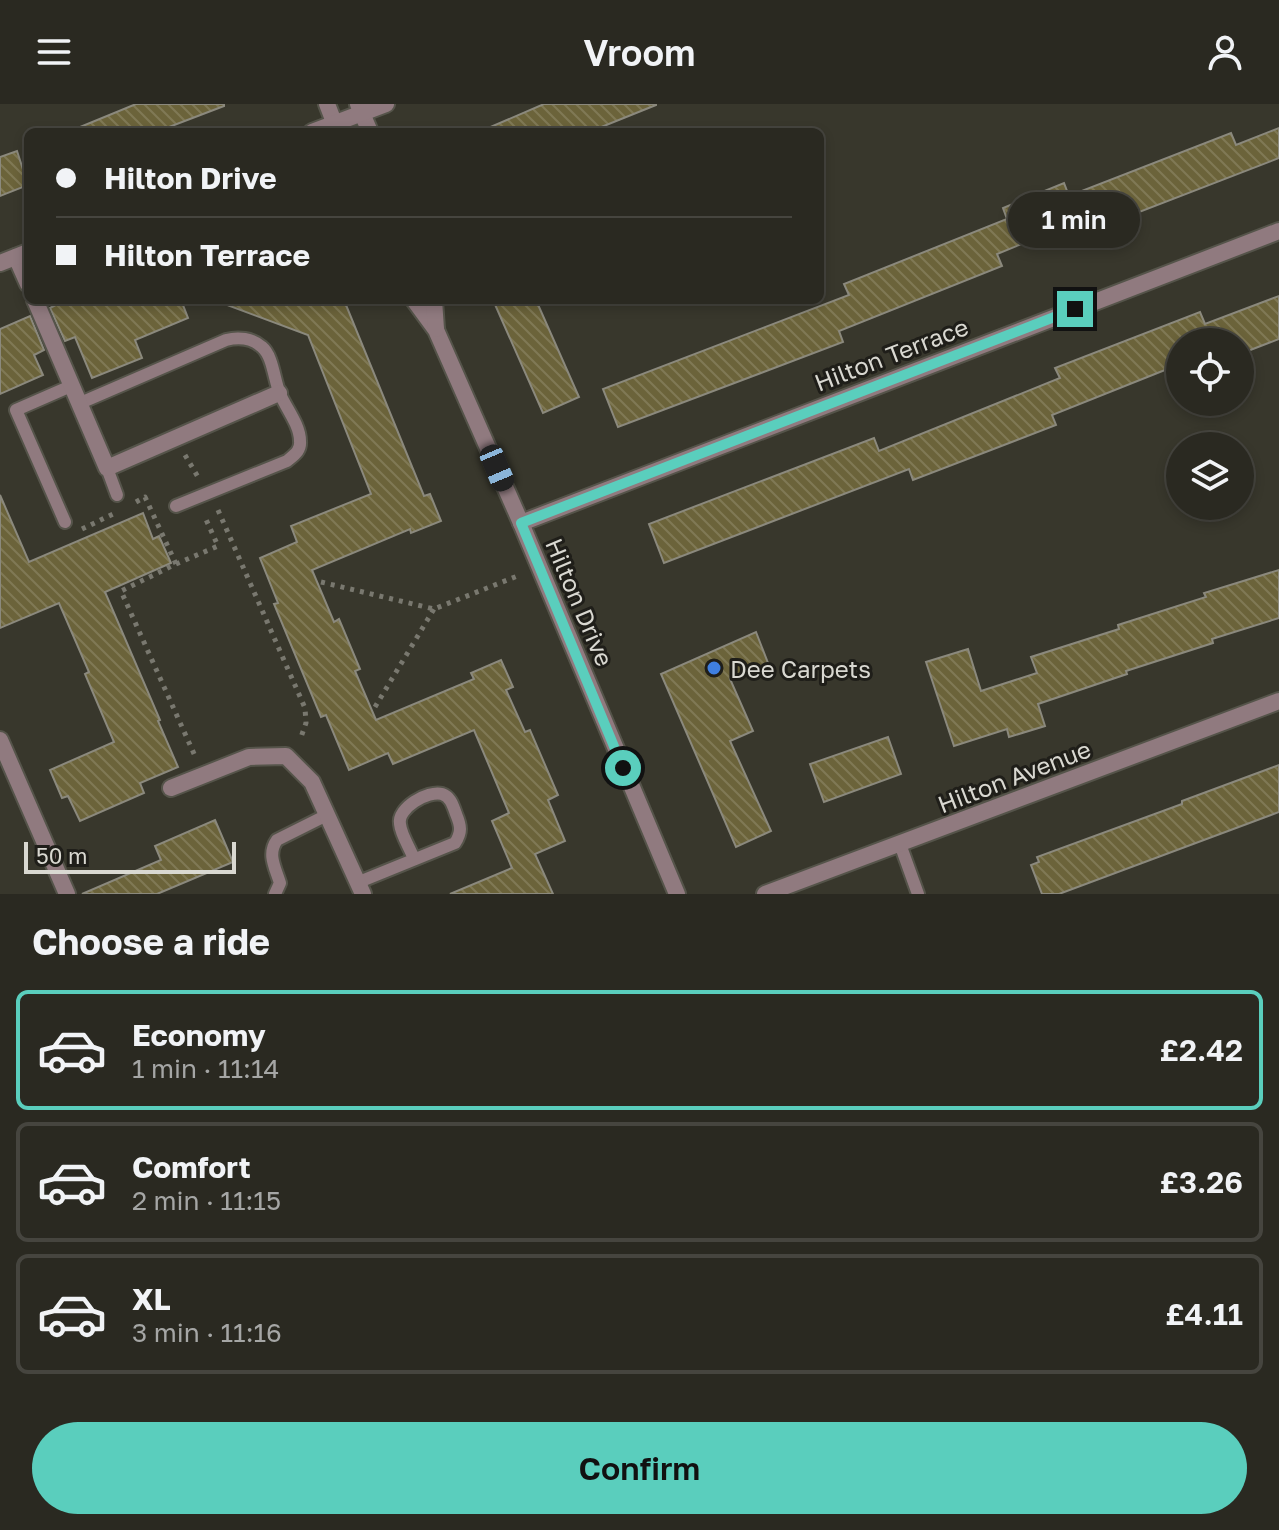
<!DOCTYPE html>
<meta charset="utf-8">
<style>
body{margin:0;font-family:"Golos Text",sans-serif;background:#32312a;color:#f1f3f6;height:100vh;display:flex;flex-direction:column;font-size:30px;white-space:nowrap}
*{box-sizing:border-box;margin:0}
p{font-size:26px;color:#a5a6a5}
.icon{flex:none;width:44px;height:44px;fill:none;stroke:currentColor;stroke-width:2;stroke-linecap:round;stroke-linejoin:round}
.map{position:relative;height:790px;overflow:hidden}
.drawer{display:flex;flex-direction:column;background:#2a2921;flex:1}
.drawer>*{flex:none}
.banner{position:absolute;left:24px;top:24px;width:800px;height:176px;border-radius:12px;box-shadow:0 4px 12px #0003,0 0 0 2px #46453f;display:grid;align-content:center;height:176px;padding:0 32px;background:#2a2921}
.controls{position:absolute;left:1166px;top:224px;display:grid;gap:16px}
.controls a{display:grid;place-items:center;width:88px;height:88px;border-radius:50%;background:#2a2921;box-shadow:0 4px 12px #0003,0 0 0 2px #46453f;font-size:40px}
.scale{position:absolute;left:24px;bottom:20px;width:212px;box-sizing:border-box;padding-left:8px;border:4px solid #d9d8d1;border-top:0;font-size:22px;line-height:28px;white-space:nowrap;color:#d9d8d1;-webkit-text-stroke:6px #1f1e19;paint-order:stroke}
.end{position:absolute;width:36px;height:36px;margin:-18px;border:10px solid #5acebd;background:#111;box-shadow:0 0 0 4px #111}
.from{border-radius:50%}
.bubble{position:absolute;height:56px;border-radius:28px;background:#2a2921;box-shadow:0 4px 12px #0003,0 0 0 2px #46453f;font-size:26px;font-weight:600;line-height:56px;text-align:center}
.car{position:absolute;width:24px;height:48px;margin:-24px -12px;border-radius:10px;box-shadow:0 0 6px 2px #0007;background:linear-gradient(#222 24%,#8ab4d8 0 40%,#222 0 76%,#8ab4d8 0 86%,#222 0)}
.banner b{display:flex;align-items:center;gap:28px;height:76px;font-size:30px}
.banner b+b{border-top:2px solid #46453f}
.banner i{width:20px;height:20px;background:#f1f3f6}
ul{padding:0;list-style:none}
li{display:flex;align-items:center;gap:24px;height:120px;margin:0 16px 12px;padding:0 16px;border:4px solid #46453f;border-radius:12px}
li div{flex:1}
li b{display:block;font-size:30px}
li em{font-style:normal;font-weight:600}
li.current{border-color:#5acebd}
li>.icon{width:72px;height:72px;stroke-width:1.5}
h2{padding:0 32px;font-size:36px;line-height:96px}
.cta{display:flex;gap:16px;margin-top:auto;padding:16px 32px}
.cta a{flex:1;height:92px;border-radius:48px;background:#5acebd;color:#111;font-size:32px;font-weight:600;line-height:92px;text-align:center}
header{display:flex;justify-content:space-between;align-items:center;height:104px;padding:0 32px;background:#2a2921;font-size:36px;font-weight:600}
.map>svg:first-child{display:block}
</style>
<header><svg class="icon" aria-label="menu" viewBox="0 0 24 24"><path d="M4 6h16M4 12h16M4 18h16"/></svg>Vroom<svg class="icon" aria-label="person" viewBox="0 0 24 24"><circle cx="12" cy="8" r="4"/><path d="M4 21q1-7 8-7t8 7"/></svg></header>
<div class="map">
<svg width="1279" height="790" viewBox="0 0 1279 790">
<defs>
<pattern id="building-back-hatch" width="6" height="6" patternUnits="userSpaceOnUse" patternTransform="scale(2)"><rect width="6" height="6" fill="#6b633a"/><path d="M-1 5l2 2M0 0l6 6M5-1l2 2" fill="none" stroke="#807955"/></pattern>
</defs>
<rect width="100%" height="100%" fill="#38372c"/>
<g fill="url(#building-back-hatch)" stroke="#8b897d" stroke-width="2">
<polygon points="136,0 224,0 224,2 156,28 68,28"/>
<polygon points="544,0 656,0 656,1 589,28 479,28"/>
<polygon points="1279,24 1279,54 1103,122 1098,109 997,150 1002,162 839,227 843,238 618,323 603,285 849,191 844,180 1007,115 1003,104 1064,79 1069,92 1231,29 1236,41"/>
<polygon points="17,47 28,81 0,92 0,53"/>
<polygon points="1279,192 1279,235 1240,250 1240,238 1180,238 1180,260 1052,311 1056,321 913,376 909,365 664,459 649,420 874,334 879,347 1060,274 1055,264 1200,208 1205,220"/>
<polygon points="65,196 181,196 188,214 135,236 142,254 92,274 75,233 65,237 50,204"/>
<polygon points="220,196 344,196 424,392 430,390 441,417 411,429 410,425 312,466 334,518 339,515 360,565 355,567 376,616 474,575 471,569 501,556 513,583 506,586 525,628 530,626 558,691 548,696 565,737 535,750 553,790 450,790 512,764 492,717 509,709 474,626 393,660 388,649 349,666 326,611 321,613 274,500 278,499 260,454 297,438 291,422 371,390 308,231 219,198"/>
<polygon points="493,196 536,196 579,293 543,309"/>
<polygon points="30,212 44,246 34,251 43,271 0,290 0,225"/>
<polygon points="0,391 29,458 143,409 153,435 159,432 171,459 105,488 160,616 158,617 178,663 140,679 144,689 80,717 68,692 62,694 50,666 114,638 85,570 89,568 59,499 0,524"/>
<polygon points="1279,466 1279,514 1212,535 1213,539 1126,567 1127,570 1038,600 1045,622 1009,633 1007,625 954,642 926,558 968,545 981,587 1037,569 1031,553 1119,525 1118,521 1206,493 1204,489"/>
<polygon points="756,528 768,559 730,575 753,627 730,637 771,727 736,743 661,570"/>
<polygon points="888,633 901,670 824,698 810,660"/>
<polygon points="1279,661 1279,708 1059,790 1042,790 1031,761 1039,758 1037,753 1182,700 1182,697"/>
<polygon points="215,716 233,758 157,790 82,790 161,756 155,742"/>
</g>
<g fill="none" stroke-linecap="round" stroke-linejoin="round">
<g stroke="#55544a" stroke-width="16">
<g id="service">
<path d="M78,300L226,236C238,233 252,234 262,243C273,252 274,276 280,290C286,304 300,321 300,337C301,347 294,351 287,357L176,402"/>
<polyline points="107,364 117,391"/>
<polyline points="65,418 16,306 71,282"/>
<polyline points="900,740 918,790"/>
<path d="M359,778L455,739C462,728 461,722 456,710C453,702 451,693 442,690C428,686 397,704 400,720C401,731 410,744 414,755"/>
<path d="M275,790L280,779C275,763 267,750 277,736L327,711"/>
</g>
</g>
<g stroke="#55544a" stroke-width="20">
<g id="minor">
<polyline points="16,153 28,180"/>
<polyline points="35,196 107,364 279,289"/>
<polyline points="521,419 1279,127"/>
<polyline points="0,636 67,790"/>
<polyline points="171,684 249,653 286,652 312,678 363,790"/>
<polyline points="765,790 1279,597"/>
</g>
</g>
<g stroke="#55544a" stroke-width="20">
<g id="tertiary">
<polyline points="327,0 337,26"/>
<polyline points="358,0 370,28"/>
<polyline points="312,28 386,0"/>
<polyline points="0,159 28,148"/>
<polyline points="414,196 436,226 521,419 677,790"/>
<polyline points="434,196 436,225"/>
</g>
</g>
<g stroke="#79786f" stroke-width="5" stroke-dasharray="4 6" stroke-linecap="butt">
<polyline points="185,351 198,373"/>
<polyline points="136,398 145,393 176,460 121,487 195,652"/>
<polyline points="218,406 305,604 306,619 300,636"/>
<polyline points="82,425 113,410"/>
<polyline points="176,460 218,442 204,411"/>
<polyline points="321,478 434,505 520,471"/>
<polyline points="375,603 434,505"/>
</g>
<use href="#service" stroke="#907a7f" stroke-width="12"/>
<use href="#minor" stroke="#907a7f" stroke-width="16"/>
<use href="#tertiary" stroke="#907a7f" stroke-width="16"/>
</g>
<g fill="none" stroke-linecap="round" stroke-linejoin="round">
<polyline stroke="#5acebd" stroke-width="10" points="623,664 521,419 1075,205"/>
</g>
<circle fill="#3f7fe0" stroke="#1f1e19" stroke-width="3" cx="714" cy="564" r="8"/>
<g text-anchor="middle" dominant-baseline="central" stroke-width="6" stroke-linejoin="round" paint-order="stroke">
<g font-size="24" fill="#d9d8d1" stroke="#1f1e19">
<text transform="translate(891 250) rotate(-21)">Hilton Terrace</text>
<text transform="translate(580 498) rotate(67)">Hilton Drive</text>
<text transform="translate(1014 672) rotate(-21)">Hilton Avenue</text>
</g>
<g font-size="24" fill="#d9d8d1" stroke="#1f1e19" text-anchor="start">
<text x="730" y="564">Dee Carpets</text>
</g>
</g>
</svg>
<div class="controls">
<a><svg class="icon" aria-label="locate" viewBox="0 0 24 24"><circle cx="12" cy="12" r="6"/><path d="M12 2v4M12 18v4M2 12h4M18 12h4"/></svg></a>
<a><svg class="icon" aria-label="layers" viewBox="0 0 24 24"><path d="M12 4l9 5-9 5-9-5zM3 14l9 5 9-5"/></svg></a>
</div>
<div class="scale">50 m</div>
<i class="end from" style="left:623px;top:664px"></i>
<i class="end" style="left:1075px;top:205px"></i>
<div class="bubble" style="left:1008px;top:88px;width:132px">1 min</div>
<i class="car" style="left:497px;top:364px;rotate:157deg"></i>
<div class="banner">
<b><i class="from"></i>Hilton Drive</b>
<b><i></i>Hilton Terrace</b>
</div>
</div>
<section class="drawer">
<h2>Choose a ride</h2>
<ul>
<li class="current"><svg class="icon" aria-label="car" viewBox="0 0 24 24"><path d="M5 17H2v-5l4-1 3-4h7l3 4 3 1v5h-3M9 17h6M6 11h13"/><circle cx="7" cy="17" r="2"/><circle cx="17" cy="17" r="2"/></svg><div><b>Economy</b><p>1 min · 11:14</p></div><em>£2.42</em></li>
<li><svg class="icon" aria-label="car" viewBox="0 0 24 24"><path d="M5 17H2v-5l4-1 3-4h7l3 4 3 1v5h-3M9 17h6M6 11h13"/><circle cx="7" cy="17" r="2"/><circle cx="17" cy="17" r="2"/></svg><div><b>Comfort</b><p>2 min · 11:15</p></div><em>£3.26</em></li>
<li><svg class="icon" aria-label="car" viewBox="0 0 24 24"><path d="M5 17H2v-5l4-1 3-4h7l3 4 3 1v5h-3M9 17h6M6 11h13"/><circle cx="7" cy="17" r="2"/><circle cx="17" cy="17" r="2"/></svg><div><b>XL</b><p>3 min · 11:16</p></div><em>£4.11</em></li>
</ul>
<div class="cta"><a>Confirm</a></div>
</section>
